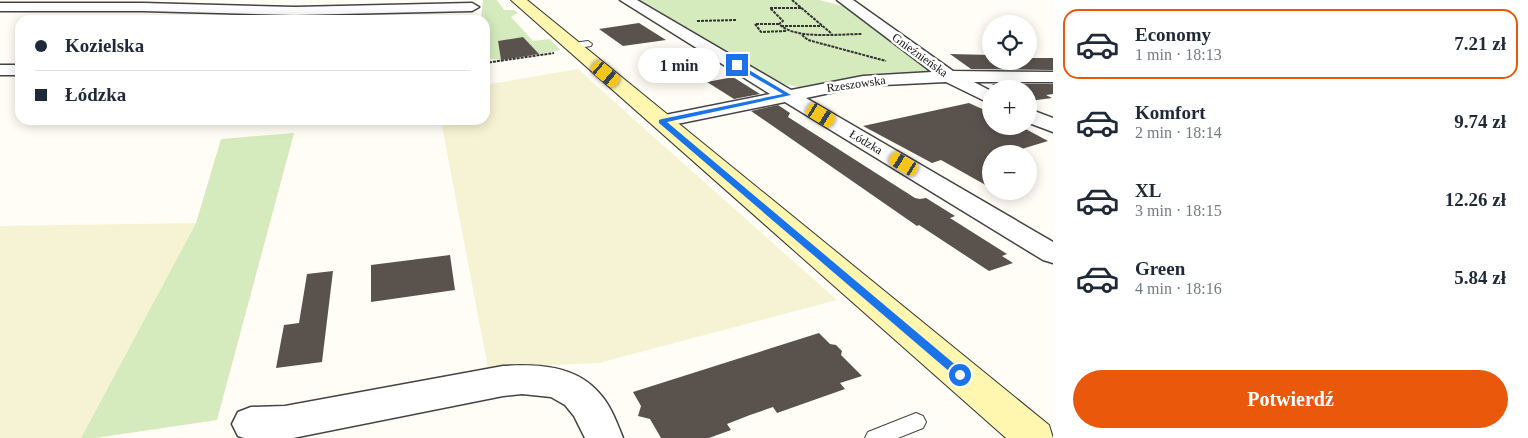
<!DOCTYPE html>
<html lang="pl">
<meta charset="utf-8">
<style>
body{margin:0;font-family:Georgia,serif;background:#f6f6f7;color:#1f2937;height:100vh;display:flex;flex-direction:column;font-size:19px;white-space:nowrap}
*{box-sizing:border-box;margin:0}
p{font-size:16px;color:#747a83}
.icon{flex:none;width:28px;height:28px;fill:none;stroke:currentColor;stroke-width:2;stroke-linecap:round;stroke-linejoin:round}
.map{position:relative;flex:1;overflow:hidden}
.side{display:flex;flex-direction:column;background:#fff;width:475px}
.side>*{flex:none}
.top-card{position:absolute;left:15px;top:15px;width:475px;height:110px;border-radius:15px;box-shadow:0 2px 12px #0003;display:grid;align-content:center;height:110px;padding:0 20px;background:#fff}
.buttons{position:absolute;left:982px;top:15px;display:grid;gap:10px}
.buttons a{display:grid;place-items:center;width:55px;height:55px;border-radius:50%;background:#fff;box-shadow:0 2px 12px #0003;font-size:25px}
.end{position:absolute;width:22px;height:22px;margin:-11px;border:6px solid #1a73e8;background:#fff;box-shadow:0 0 0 2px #fff}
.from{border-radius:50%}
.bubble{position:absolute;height:35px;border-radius:18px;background:#fff;box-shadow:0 2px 12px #0003;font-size:16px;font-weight:800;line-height:35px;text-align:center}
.car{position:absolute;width:15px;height:30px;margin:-15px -8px;border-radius:6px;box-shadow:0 0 4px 1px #0007;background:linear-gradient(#f5c518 24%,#345 0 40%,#f5c518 0 76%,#345 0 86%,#f5c518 0)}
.top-card b{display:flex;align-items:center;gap:18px;height:48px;font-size:19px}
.top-card b+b{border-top:1px solid #e0e1e3}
.top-card i{width:12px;height:12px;background:#1f2937}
ul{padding:9px 0 0;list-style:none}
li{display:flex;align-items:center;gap:15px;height:70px;margin:0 10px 8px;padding:0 10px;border:2px solid transparent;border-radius:15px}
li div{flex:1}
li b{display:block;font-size:19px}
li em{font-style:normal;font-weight:800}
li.on{border-color:#ea580c}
li>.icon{width:45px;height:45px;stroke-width:1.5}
.primary-button{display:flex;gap:10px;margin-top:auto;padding:10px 20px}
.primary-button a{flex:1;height:58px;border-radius:30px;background:#ea580c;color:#fff;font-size:20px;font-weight:800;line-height:58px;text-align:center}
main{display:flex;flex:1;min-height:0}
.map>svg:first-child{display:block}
</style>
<main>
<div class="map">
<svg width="1053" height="438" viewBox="0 0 1053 438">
<rect width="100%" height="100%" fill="#fffdf5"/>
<g fill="#f6f3d4">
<polygon points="578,69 648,132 837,300 599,363 488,368 441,121 485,120 485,85"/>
<polygon points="196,223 81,438 0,438 0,226"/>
</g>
<g fill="#d5ebbd">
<polygon points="483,0 497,0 504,10 514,10 518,13 511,17 533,41 550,39 560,50 539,54 523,37 498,41 501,60 485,58 485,20 481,20"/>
<polygon points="635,0 819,0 847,7 931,68 932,72 858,78 799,87 777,83"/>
<polygon points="294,133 217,420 95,438 81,438 196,223 221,139"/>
</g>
<g fill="#5a524d">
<polygon points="639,23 666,40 623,46 599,29"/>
<polygon points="523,37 539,54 501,60 498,41"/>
<polygon points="950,54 991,55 991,61 1029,61 1029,58 1053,58 1053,70 971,69"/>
<polygon points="733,77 760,94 734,99 707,82"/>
<polygon points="992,84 1053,84 1053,94 1046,95 1052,98 1029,101 1029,89 998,89"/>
<polygon points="969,103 991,113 991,126 1020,126 1048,141 1005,154 991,154 991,188 941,160 932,163 863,126"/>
<polygon points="778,105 790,113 788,117 915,198 920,199 926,198 955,216 950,218 1007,254 1002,256 1013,263 989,271 919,225 917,226 751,111"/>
<polygon points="450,255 455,290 371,302 371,265"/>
<polygon points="333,271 322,362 276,368 284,325 299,323 307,274"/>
<polygon points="819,333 830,344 836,345 842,351 841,355 862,376 840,383 845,389 777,413 773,407 750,415 727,424 731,430 709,438 661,438 650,419 638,416 641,406 633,392"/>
</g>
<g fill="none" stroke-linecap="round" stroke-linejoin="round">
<g stroke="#444" stroke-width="2">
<g id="lane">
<polygon points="588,41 592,44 591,46 573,49 569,46 573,43"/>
<polygon points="916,413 923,416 926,422 923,428 898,438 865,438 868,432"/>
</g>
</g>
<g stroke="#444" stroke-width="3">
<g id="street">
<polygon points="620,0 637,0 791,90 863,76 932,72 837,0 853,0 953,71 1053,72 1053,82 974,82 991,91 991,104 946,82 863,86 806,98 1053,242 1053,263 1043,260 785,102 662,127 655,125 652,121 655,117 770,94"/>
<polygon points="0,3 143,3 295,7 472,3 479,7 472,11 295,15 143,11 0,11"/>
<rect x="0" y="65" width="20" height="10"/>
<polygon points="1029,109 1053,118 1053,132 1029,123"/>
<path d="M503,366C537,364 576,365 600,394C611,406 617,423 623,438H585L574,416L565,405L551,397L522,394L503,396L293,438H244L238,436L232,424L238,412L251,407L285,406Z"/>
</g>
</g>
<g stroke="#333" stroke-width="2">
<polygon id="secondary" points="511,0 527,0 1049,425 1053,438 1006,438"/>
</g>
<g stroke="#333" stroke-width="2" stroke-dasharray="3 1" stroke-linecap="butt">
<polyline points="792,0 832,34"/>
<path d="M801,8H770L783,21L779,24C795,40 839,34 862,34"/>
<polyline points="697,21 736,20"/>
<polyline points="779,24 755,24 761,32 786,31"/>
<polyline points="781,26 822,26"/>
<polyline points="802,35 808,40 886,61"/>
<polyline points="485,63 554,53"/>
</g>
<use href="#lane" fill="#fff" fill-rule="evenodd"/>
<use href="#street" fill="#fff" fill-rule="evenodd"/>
<use href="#secondary" fill="#fff6b0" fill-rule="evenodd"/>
</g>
<polygon fill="#1a73e8" points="735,64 739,64 791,95 667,122 964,372 966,375 964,378 957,378 659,123 659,120 662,119 783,94 735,66"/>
<g text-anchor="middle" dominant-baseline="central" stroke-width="5" stroke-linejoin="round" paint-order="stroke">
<g font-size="12" fill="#111" stroke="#fff">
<text transform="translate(920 55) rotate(36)">Gnieźnieńska</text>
<text transform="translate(856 84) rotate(-8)">Rzeszowska</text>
<text transform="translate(866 142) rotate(31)">Łódzka</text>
</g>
</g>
</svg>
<div class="buttons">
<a><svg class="icon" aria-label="locate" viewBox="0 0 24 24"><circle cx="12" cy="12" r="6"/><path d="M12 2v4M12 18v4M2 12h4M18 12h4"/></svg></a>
<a>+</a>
<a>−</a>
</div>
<i class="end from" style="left:960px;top:375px"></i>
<i class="end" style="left:737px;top:65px"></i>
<div class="bubble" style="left:638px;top:48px;width:82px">1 min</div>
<i class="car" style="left:606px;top:74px;rotate:130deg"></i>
<i class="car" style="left:821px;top:115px;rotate:121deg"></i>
<i class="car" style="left:904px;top:164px;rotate:301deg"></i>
<div class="top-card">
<b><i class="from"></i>Kozielska</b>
<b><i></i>Łódzka</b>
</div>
</div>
<section class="side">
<ul>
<li class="on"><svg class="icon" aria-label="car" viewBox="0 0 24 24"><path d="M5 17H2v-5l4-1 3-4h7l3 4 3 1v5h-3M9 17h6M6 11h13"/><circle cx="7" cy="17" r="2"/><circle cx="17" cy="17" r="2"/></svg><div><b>Economy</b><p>1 min · 18:13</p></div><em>7.21 zł</em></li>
<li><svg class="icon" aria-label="car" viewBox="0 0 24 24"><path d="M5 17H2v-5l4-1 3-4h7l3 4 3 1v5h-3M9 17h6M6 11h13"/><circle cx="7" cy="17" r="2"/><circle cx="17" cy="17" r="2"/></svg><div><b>Komfort</b><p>2 min · 18:14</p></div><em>9.74 zł</em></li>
<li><svg class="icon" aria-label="car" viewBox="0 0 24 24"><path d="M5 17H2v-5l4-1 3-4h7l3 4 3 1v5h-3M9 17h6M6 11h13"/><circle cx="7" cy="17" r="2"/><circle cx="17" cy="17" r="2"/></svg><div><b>XL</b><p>3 min · 18:15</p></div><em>12.26 zł</em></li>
<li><svg class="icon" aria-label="car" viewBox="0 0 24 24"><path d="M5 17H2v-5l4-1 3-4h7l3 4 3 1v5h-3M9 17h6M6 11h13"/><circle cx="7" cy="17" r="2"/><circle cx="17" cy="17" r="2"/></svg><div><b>Green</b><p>4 min · 18:16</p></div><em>5.84 zł</em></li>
</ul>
<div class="primary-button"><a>Potwierdź</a></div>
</section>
</main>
